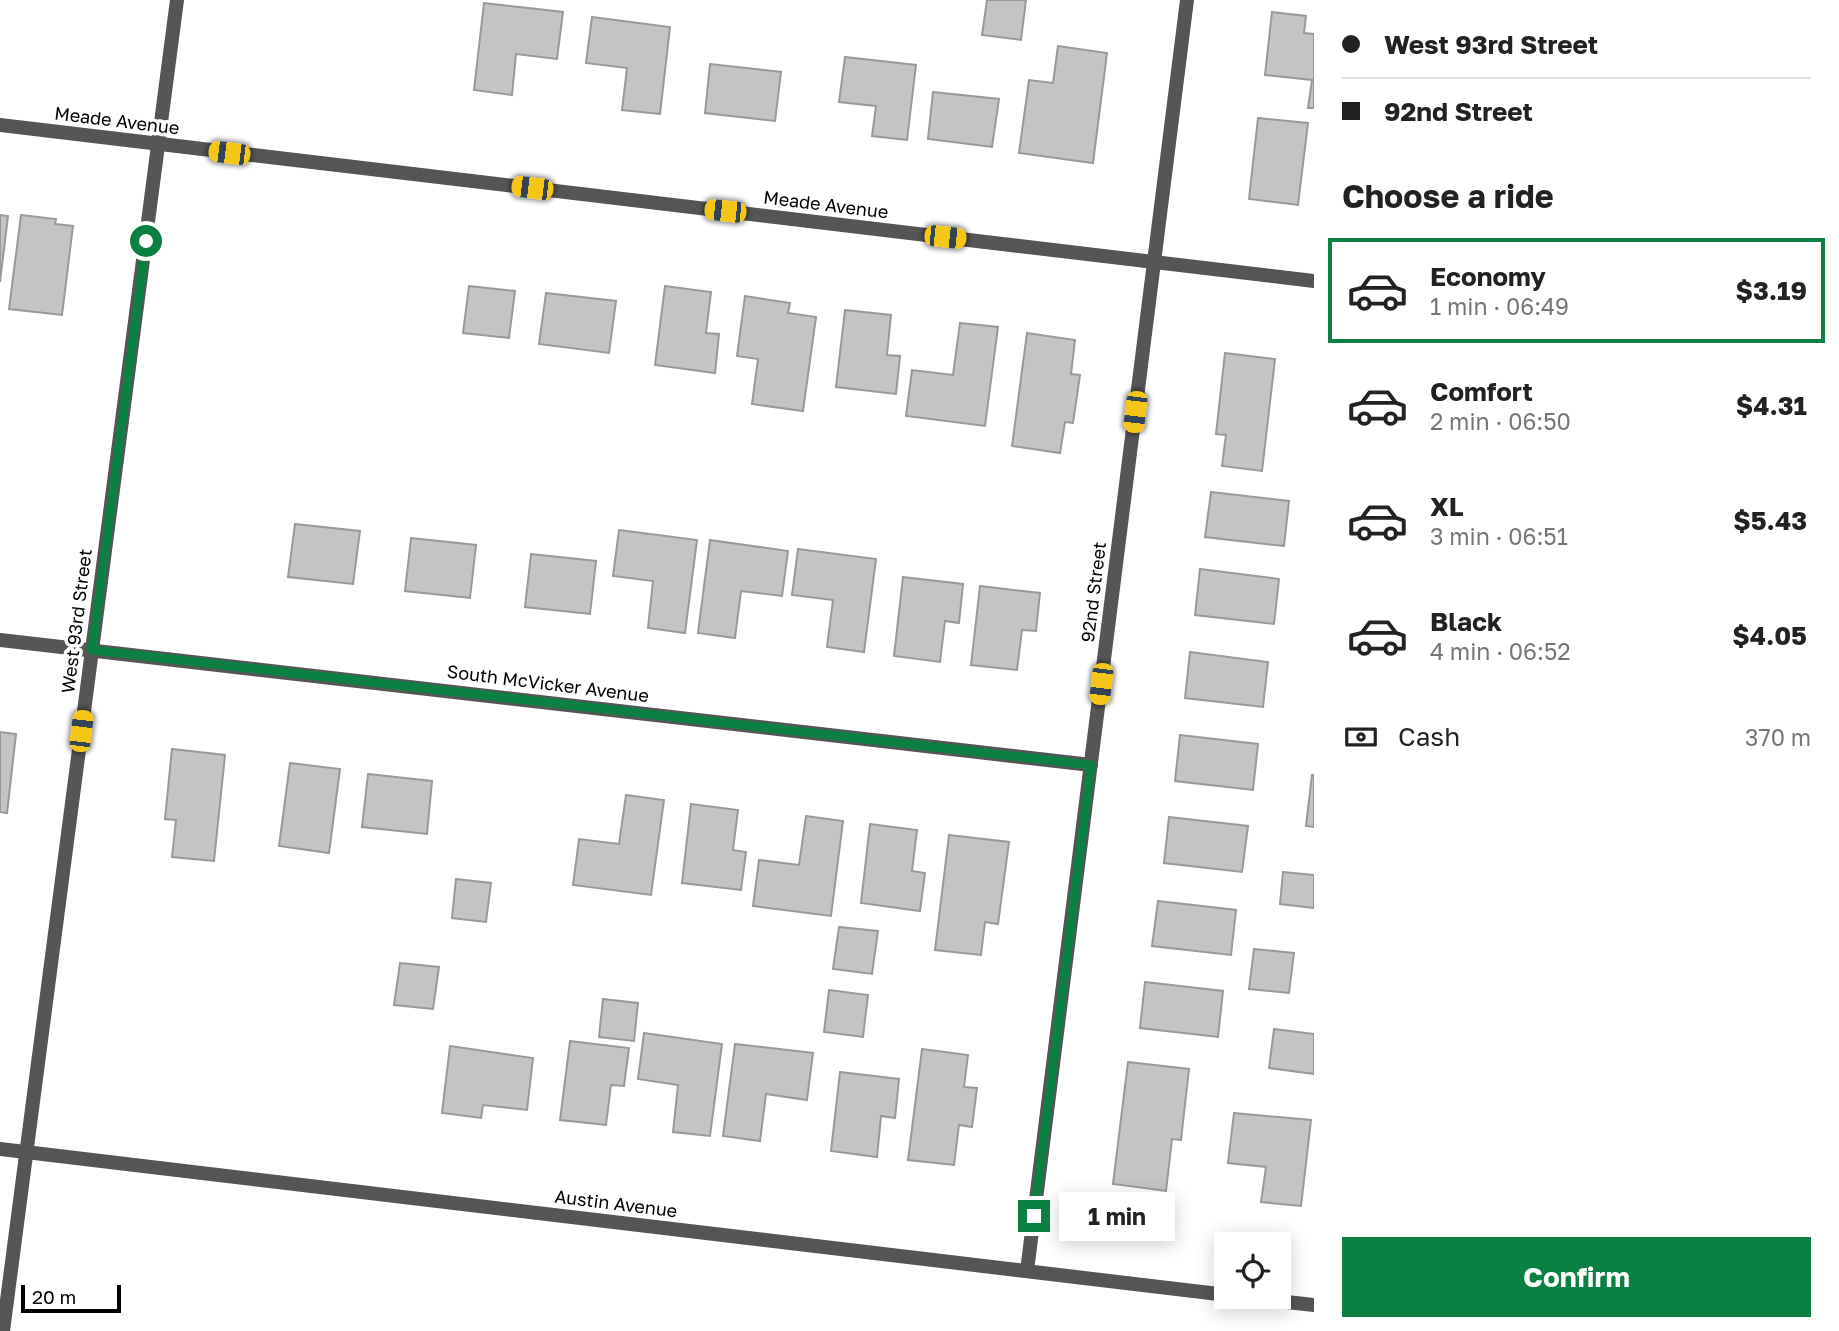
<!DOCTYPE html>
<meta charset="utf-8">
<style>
body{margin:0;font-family:"Golos Text",sans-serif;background:#f2f2f2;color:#222;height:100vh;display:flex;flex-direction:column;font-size:26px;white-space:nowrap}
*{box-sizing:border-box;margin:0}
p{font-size:23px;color:#767676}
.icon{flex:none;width:38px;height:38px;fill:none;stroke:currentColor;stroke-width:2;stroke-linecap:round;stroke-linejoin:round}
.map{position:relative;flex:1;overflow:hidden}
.drawer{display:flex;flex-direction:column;background:#fff;width:525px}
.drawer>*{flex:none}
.banner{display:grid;align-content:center;height:154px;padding:0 28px;background:#fff}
.tools{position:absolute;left:1214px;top:1232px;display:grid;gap:14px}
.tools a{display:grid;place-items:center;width:77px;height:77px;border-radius:0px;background:#fff;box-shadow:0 4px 18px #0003;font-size:35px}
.scale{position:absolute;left:21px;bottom:18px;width:100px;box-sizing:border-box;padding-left:7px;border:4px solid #000;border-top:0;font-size:19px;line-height:24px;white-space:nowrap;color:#000;-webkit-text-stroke:5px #fff;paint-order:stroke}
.end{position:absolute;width:32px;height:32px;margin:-16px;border:9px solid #0b8043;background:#fff;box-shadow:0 0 0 4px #fff}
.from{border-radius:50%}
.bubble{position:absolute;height:49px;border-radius:0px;background:#fff;box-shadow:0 4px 18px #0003;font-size:23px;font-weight:700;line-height:49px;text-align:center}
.car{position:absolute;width:21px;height:42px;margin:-21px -10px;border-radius:9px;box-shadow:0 0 5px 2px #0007;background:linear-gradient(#f5c518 24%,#345 0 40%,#f5c518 0 76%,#345 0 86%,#f5c518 0)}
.banner b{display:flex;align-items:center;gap:24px;height:66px;font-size:26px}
.banner b+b{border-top:2px solid #e0e0e0}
.banner i{width:18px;height:18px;background:#222}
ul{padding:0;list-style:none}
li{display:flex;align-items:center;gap:21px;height:105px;margin:0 14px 10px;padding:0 14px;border:4px solid transparent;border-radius:0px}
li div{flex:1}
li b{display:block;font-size:26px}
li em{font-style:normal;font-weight:700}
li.on{border-color:#0b8043}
li>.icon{width:63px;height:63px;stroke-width:1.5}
h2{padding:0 28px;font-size:32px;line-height:84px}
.pay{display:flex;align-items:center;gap:18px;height:77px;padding:0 28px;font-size:26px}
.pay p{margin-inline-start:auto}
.button{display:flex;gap:14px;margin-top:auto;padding:14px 28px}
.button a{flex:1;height:80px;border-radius:0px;background:#0b8043;color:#fff;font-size:28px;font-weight:700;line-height:80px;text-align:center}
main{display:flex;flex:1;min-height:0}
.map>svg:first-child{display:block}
</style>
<main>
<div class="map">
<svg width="1314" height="1331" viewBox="0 0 1314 1331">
<rect width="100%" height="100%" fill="#fff"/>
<g fill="#c4c4c4" stroke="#999" stroke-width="2">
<polygon points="987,0 1026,0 1021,40 982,35"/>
<polygon points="484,3 563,12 557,59 516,54 512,95 474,90"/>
<polygon points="1272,12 1306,16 1304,33 1314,34 1314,108 1308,108 1312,80 1265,75"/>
<polygon points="592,17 670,27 660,114 622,110 627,68 586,63"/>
<polygon points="1058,46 1107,53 1093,163 1019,153 1029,80 1053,83"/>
<polygon points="845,57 916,65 907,140 872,136 876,106 839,102"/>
<polygon points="710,64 781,72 775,121 705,113"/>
<polygon points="933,92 999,99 992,147 928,139"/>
<polygon points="1258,118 1308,123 1298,205 1249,199"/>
<polygon points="0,215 8,216 0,282"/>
<polygon points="21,215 56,219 55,224 73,226 62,315 9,309"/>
<polygon points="469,286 515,291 509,338 463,333"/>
<polygon points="665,286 711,292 706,333 719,334 715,373 655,365"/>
<polygon points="546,293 616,301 609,353 539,344"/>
<polygon points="745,296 790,303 788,313 816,317 803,411 752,404 758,359 737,356"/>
<polygon points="845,310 891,315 887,355 900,356 896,394 836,387"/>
<polygon points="960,323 998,327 985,426 906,416 912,370 953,375"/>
<polygon points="1027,333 1075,340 1071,374 1080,375 1073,423 1065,422 1060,453 1012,446"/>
<polygon points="1225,353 1275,359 1262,471 1222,466 1226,435 1216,434"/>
<polygon points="1211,492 1289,501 1284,546 1205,537"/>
<polygon points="295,524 360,531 353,584 288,577"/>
<polygon points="619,530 697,540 685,633 648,628 653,581 613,576"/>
<polygon points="411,538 476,545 470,598 405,591"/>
<polygon points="710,540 788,551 782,596 741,591 735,638 698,633"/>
<polygon points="798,549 876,559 864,652 827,647 833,600 792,595"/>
<polygon points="531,554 596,561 590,614 525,607"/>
<polygon points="1200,569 1279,579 1274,624 1195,615"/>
<polygon points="903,577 963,584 959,623 945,621 940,662 894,656"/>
<polygon points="980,586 1040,593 1036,631 1022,630 1017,670 971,665"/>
<polygon points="1190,652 1268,662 1263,707 1185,698"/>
<polygon points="0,732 16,734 7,813 0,812"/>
<polygon points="1180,735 1258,744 1253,790 1175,781"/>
<polygon points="172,749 225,755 214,861 172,857 176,820 165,819"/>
<polygon points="290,763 340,769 329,853 279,846"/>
<polygon points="368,774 432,781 427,834 362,827"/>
<polygon points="1312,775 1314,775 1314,827 1306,826"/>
<polygon points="626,795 664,800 651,895 573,885 579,839 619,844"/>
<polygon points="691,804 738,810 733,850 746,852 741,890 682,883"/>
<polygon points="806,816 843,821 831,916 753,906 759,860 799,865"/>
<polygon points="1169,817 1248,826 1242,872 1164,863"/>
<polygon points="870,824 917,830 912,871 925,873 920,911 861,903"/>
<polygon points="949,835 1009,842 998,924 985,922 981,955 935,950"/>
<polygon points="1283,872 1314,875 1314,908 1280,904"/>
<polygon points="456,879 491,883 486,922 452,918"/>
<polygon points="1158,901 1236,910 1231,955 1152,946"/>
<polygon points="839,927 878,931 872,974 833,969"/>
<polygon points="1254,949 1294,953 1289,993 1249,989"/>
<polygon points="400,963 439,967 433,1009 394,1005"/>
<polygon points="1145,982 1223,991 1218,1037 1140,1028"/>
<polygon points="829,990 868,995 863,1037 824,1032"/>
<polygon points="603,999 638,1003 634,1041 599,1037"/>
<polygon points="1274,1029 1314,1034 1314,1074 1269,1068"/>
<polygon points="644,1033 722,1044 710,1136 673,1132 678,1085 638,1079"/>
<polygon points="570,1041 629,1048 624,1086 611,1085 606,1125 560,1120"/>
<polygon points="735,1044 813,1053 807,1100 766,1094 760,1141 723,1136"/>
<polygon points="450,1046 533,1058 527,1110 483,1105 481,1118 442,1113"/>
<polygon points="922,1049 968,1055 964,1087 977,1088 972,1127 959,1125 954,1165 908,1160"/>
<polygon points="1128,1062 1189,1069 1181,1140 1172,1139 1166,1191 1113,1184"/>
<polygon points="840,1072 899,1079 895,1118 881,1116 877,1157 831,1151"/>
<polygon points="1234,1113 1311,1120 1301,1206 1261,1202 1266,1167 1228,1163"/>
</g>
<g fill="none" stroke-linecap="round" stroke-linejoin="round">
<g stroke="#555" stroke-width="14">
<polyline points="0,125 1314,281"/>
<polyline points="0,640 1091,765"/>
<polyline points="0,1149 1227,1295"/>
<polyline points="1027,1271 1187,0"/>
<polyline points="1242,1297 1314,1305"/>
<polyline points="3,1331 177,0"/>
</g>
</g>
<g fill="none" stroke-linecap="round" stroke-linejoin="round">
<polyline stroke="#0b8043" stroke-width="9" points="146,241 92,650 1091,765 1034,1216"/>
</g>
<g text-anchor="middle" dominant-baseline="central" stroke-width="7" stroke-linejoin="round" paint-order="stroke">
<g font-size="18" fill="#000" stroke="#fff">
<text transform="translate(117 120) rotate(7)">Meade Avenue</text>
<text transform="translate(826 204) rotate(7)">Meade Avenue</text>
<text transform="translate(1093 592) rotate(-83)">92nd Street</text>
<text transform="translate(76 621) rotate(-83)">West 93rd Street</text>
<text transform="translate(548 683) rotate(7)">South McVicker Avenue</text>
<text transform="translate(616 1203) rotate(7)">Austin Avenue</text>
</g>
</g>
</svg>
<div class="tools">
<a><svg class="icon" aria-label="locate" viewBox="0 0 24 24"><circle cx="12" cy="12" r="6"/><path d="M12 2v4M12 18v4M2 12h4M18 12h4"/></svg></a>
</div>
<div class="scale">20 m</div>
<i class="end from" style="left:146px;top:241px"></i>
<i class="end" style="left:1034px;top:1216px"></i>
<div class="bubble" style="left:1059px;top:1192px;width:116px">1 min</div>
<i class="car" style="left:229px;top:153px;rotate:277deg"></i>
<i class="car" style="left:532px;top:188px;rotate:277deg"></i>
<i class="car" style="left:725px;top:211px;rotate:276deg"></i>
<i class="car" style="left:945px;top:237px;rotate:96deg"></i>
<i class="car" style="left:1135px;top:412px;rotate:187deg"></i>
<i class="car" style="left:1101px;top:684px;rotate:187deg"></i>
<i class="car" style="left:81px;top:731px;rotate:7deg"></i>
</div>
<section class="drawer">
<div class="banner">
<b><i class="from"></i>West 93rd Street</b>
<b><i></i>92nd Street</b>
</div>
<h2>Choose a ride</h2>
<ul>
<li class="on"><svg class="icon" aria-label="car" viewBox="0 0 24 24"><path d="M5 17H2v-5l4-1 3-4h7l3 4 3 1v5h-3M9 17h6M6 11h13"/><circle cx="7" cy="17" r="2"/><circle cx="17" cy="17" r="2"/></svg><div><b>Economy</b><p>1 min · 06:49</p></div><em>$3.19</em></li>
<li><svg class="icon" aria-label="car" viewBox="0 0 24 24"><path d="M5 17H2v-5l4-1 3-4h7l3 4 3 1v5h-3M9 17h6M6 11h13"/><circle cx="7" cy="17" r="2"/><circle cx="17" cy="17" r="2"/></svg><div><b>Comfort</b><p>2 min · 06:50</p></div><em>$4.31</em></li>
<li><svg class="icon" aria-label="car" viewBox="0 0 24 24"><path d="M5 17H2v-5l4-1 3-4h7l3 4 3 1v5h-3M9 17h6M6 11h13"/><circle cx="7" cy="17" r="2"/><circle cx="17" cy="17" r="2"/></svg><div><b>XL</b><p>3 min · 06:51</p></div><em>$5.43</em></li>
<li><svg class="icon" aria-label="car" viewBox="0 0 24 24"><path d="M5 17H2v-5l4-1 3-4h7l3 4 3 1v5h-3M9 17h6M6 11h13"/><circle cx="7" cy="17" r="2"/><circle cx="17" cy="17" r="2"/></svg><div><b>Black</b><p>4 min · 06:52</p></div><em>$4.05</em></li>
</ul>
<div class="pay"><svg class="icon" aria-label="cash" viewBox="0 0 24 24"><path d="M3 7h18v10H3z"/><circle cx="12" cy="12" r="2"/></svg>Cash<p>370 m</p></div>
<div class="button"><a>Confirm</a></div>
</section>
</main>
